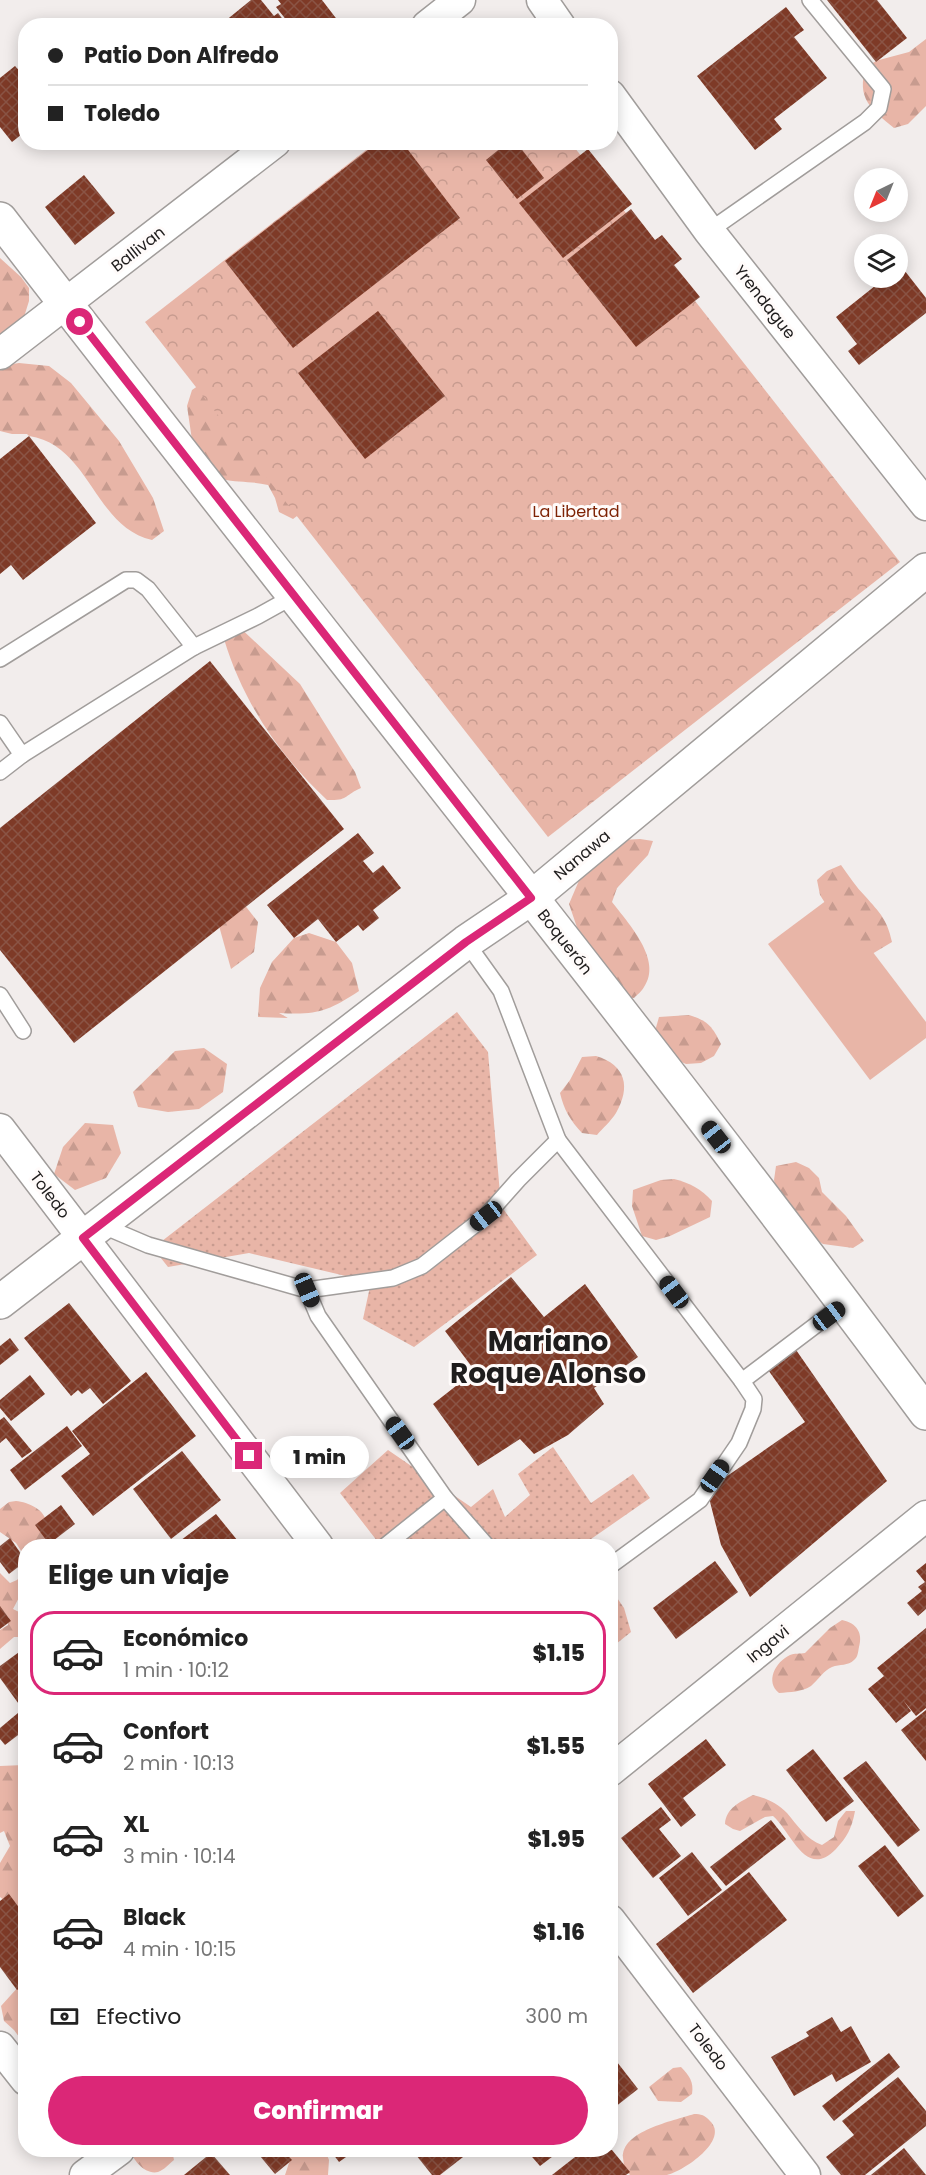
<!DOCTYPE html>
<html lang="es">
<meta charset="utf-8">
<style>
body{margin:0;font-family:Poppins,sans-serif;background:#f2f2f2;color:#222;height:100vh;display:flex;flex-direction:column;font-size:22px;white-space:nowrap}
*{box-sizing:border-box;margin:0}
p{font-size:20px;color:#767676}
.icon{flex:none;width:33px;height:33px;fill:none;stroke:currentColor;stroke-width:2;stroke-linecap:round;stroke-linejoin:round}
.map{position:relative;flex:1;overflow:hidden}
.drawer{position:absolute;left:18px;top:1539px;width:600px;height:618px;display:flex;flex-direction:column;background:#fff;border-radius:24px;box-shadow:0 3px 15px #0003}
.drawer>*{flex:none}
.hud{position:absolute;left:18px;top:18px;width:600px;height:132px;border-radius:24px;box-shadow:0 3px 15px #0003;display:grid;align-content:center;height:132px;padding:0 30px;background:#fff}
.needle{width:39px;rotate:223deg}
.fabs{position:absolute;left:854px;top:168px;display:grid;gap:12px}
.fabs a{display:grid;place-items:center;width:54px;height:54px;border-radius:50%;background:#fff;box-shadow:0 3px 15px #0003;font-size:30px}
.end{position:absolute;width:27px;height:27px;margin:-14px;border:8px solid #db2777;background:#fff;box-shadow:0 0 0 3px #fff}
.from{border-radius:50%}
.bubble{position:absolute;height:42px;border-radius:21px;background:#fff;box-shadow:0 3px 15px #0003;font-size:20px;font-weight:800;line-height:42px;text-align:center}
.car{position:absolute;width:18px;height:36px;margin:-18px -9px;border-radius:8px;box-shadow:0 0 4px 2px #0007;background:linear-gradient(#222 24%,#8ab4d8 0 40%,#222 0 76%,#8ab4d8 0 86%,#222 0)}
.hud b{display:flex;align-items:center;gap:21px;height:57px;font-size:22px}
.hud b+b{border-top:2px solid #e0e0e0}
.hud i{width:15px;height:15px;background:#222}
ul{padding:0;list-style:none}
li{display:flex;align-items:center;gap:18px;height:84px;margin:0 12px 9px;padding:0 18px;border:3px solid transparent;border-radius:24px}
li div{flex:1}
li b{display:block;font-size:22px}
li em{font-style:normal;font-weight:800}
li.selected{border-color:#db2777}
li>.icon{width:54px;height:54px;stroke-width:1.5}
h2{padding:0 30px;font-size:27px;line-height:72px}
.pay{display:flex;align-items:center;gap:15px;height:66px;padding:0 30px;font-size:22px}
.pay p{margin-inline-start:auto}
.action{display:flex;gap:12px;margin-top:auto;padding:12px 30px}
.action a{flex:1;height:69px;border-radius:36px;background:#db2777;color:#fff;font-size:24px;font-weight:800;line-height:69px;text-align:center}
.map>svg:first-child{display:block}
</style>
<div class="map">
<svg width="926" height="2175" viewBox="0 0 926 2175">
<defs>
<pattern id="forest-firs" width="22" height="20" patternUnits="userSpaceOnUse" patternTransform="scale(1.5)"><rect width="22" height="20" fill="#e8b5a7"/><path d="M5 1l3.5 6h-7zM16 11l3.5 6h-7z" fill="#c79b8f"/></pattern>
<pattern id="park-crowns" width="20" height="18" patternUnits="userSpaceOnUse" patternTransform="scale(1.5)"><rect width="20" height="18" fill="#e8b5a7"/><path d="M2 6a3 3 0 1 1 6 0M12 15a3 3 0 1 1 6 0" fill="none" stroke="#c79b8f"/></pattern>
<pattern id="garden-dots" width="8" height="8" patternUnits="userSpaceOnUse" patternTransform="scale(1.5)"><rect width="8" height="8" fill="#e8b5a7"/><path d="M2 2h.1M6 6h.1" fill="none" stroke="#c79b8f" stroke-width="1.8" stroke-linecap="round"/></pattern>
<pattern id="building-cross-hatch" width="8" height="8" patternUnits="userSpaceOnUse" patternTransform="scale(1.5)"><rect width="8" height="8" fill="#7e3a27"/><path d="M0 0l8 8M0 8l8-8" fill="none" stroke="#8a5445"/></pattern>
</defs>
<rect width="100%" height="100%" fill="#f2edec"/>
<polygon fill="#e8b5a7" points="831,897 926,1022 926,1038 870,1080 768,944"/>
<g fill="url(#forest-firs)">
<path d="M926,39V106L908,124L894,128C871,109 856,99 866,66L879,60L909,52Z"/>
<polygon points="0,258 21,277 29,288 29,301 24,317 0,337"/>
<path d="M19,363L49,366L71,383L119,441L153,498L164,531L152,540C94,527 90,445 29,436L27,434H12L0,431V366Z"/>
<path d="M205,381L305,510L293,519L279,512L275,498L268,485C253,481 238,483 222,479L192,440L187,406L192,390Z"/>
<path d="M235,623L300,684L355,772L361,788C344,795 349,801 327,800C279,755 243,702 224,639Z"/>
<path d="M640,839L653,841L648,855L617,888L612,902C628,923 663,960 644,987C642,991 637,995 634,998L618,996L584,948L569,904L586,864L622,840Z"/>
<path d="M841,865C849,876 856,887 865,896C880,913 887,919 892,942L867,957L854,949L820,895L817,880L827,871Z"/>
<polygon points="240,899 258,922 254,952 231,969 216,915"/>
<path d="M309,933L336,942L352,963L359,991C327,1012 317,1015 279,1013L288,1018L258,1017L260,988L272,962L294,938Z"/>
<path d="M689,1015C708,1021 712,1026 721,1044L714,1056L701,1063L686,1064L670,1057L655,1031L659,1017Z"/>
<polygon points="204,1048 227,1064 223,1092 199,1109 168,1112 138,1107 133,1092 175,1051"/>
<path d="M596,1056C626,1065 631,1087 616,1113C611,1121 603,1128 597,1135L582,1133C570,1120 564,1110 560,1093L570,1080L582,1057Z"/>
<polygon points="85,1123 113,1125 121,1153 106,1178 75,1190 54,1174 63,1147"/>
<polygon points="796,1162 809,1168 819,1178 822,1192 846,1216 864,1241 853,1248 823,1244 810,1235 778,1199 774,1180 776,1166"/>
<path d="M674,1179C690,1183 701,1189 712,1201L710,1217L670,1236L656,1240L642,1236L632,1206L633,1190L661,1180Z"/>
<path d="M16,1501C28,1502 46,1510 46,1523C46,1531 45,1536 46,1544L53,1546L74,1540L75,1546H26L25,1557L16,1543L0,1532V1509L9,1502Z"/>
<polygon points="25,1571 25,1586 13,1609 25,1615 25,1637 14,1637 0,1649 0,1630 8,1625 9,1618 0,1607 0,1573 10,1583 17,1580"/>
<path d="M842,1620C857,1623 863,1633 859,1647C858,1652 858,1657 854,1660C848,1666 840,1664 832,1667C824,1670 818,1680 811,1686C802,1692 790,1692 779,1693C765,1682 775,1662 790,1655C794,1653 800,1654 805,1653L830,1628Z"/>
<polygon points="24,1765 25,1904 13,1907 0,1897 0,1863 10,1846 4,1831 0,1833 0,1766"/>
<path d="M753,1795C766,1798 777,1803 787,1813C797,1825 806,1839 822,1845L834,1837L838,1821L846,1811H855C852,1828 847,1837 836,1849C806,1880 792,1833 773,1816L765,1817L740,1831L733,1829L725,1824C726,1808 740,1802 753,1795Z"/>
<polygon points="20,1985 25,1987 25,2045 14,2030 4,2021 1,2006"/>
<path d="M681,2067C689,2075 694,2082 692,2094L681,2102L658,2101L649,2087L673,2068Z"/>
<path d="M694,2114C701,2114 705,2115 710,2121C730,2140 684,2171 667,2175C656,2175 641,2175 630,2175C624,2170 624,2165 623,2158C621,2131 673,2121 694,2114Z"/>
<path d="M130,2150H172L174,2160C169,2164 164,2170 158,2172C145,2175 133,2160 130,2150Z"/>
<polygon points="287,2150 325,2150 329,2160 328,2175 285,2175 290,2160"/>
</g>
<polygon fill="url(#park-crowns)" points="375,143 571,143 900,562 548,837 145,322"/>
<g fill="url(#garden-dots)">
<polygon points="457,1012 488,1052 501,1206 537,1255 414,1347 363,1319 371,1282 249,1253 168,1267 153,1248"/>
<polygon points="553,1447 591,1503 633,1474 650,1498 581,1546 381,1546 340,1493 388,1450 471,1507 493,1489 505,1517 530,1495 518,1474"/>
<polygon points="611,1589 624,1608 631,1632 611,1648"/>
</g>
<g fill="url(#building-cross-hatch)">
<polygon points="251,0 261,0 274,16 278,13 288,26 219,26"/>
<polygon points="278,0 322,0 342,26 291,26 276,7 281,4"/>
<polygon points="827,0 877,0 907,38 876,62"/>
<polygon points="786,7 804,30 794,37 827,78 774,119 782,129 755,150 697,76"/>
<polygon points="15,66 26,78 26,131 12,142 0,127 0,78"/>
<polygon points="378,142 402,142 460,218 293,348 225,261"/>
<polygon points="508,142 516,142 544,178 517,199 486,160"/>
<polygon points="588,149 632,204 563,258 519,203"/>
<polygon points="84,175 115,213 75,245 45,207"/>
<polygon points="631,209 655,240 662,235 682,259 674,265 700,297 636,347 567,260"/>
<polygon points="901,266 926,298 926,313 859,365 848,351 857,344 836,317 885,278 897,278 897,269"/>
<polygon points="378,311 445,396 365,459 298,373"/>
<polygon points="29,436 96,523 23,580 11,565 0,574 0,459"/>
<polygon points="210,661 344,829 74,1043 0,950 0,828"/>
<polygon points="358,833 374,853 363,861 373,873 383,865 401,888 373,910 379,918 363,931 358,925 336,942 318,919 294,938 267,905"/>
<polygon points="511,1277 544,1317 585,1284 638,1357 594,1388 604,1404 568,1435 534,1454 520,1439 478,1466 433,1404 475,1371 445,1331"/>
<polygon points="69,1303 131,1381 103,1404 90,1388 82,1394 78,1390 71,1396 24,1338"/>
<polygon points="10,1338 19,1350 0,1365 0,1346"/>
<polygon points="794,1347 887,1481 750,1597 721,1545 707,1490 805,1422 766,1367"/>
<polygon points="146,1372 196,1436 93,1516 61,1476 90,1454 72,1431"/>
<polygon points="30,1375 45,1394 11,1421 0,1408 0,1400"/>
<polygon points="4,1417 32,1451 22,1458 6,1438 0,1443 0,1420"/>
<polygon points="67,1426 82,1446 25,1490 10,1470"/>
<polygon points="182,1451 221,1500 171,1539 133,1489"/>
<polygon points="61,1505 75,1524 49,1544 35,1525"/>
<polygon points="216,1514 242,1546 173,1546"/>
<polygon points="10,1538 26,1561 9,1574 0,1562 0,1546"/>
<polygon points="715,1561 738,1592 676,1639 653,1608"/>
<polygon points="926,1563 926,1609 918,1616 907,1603 922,1591 918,1587 925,1582 916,1571"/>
<polygon points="0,1606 11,1621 0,1629"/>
<polygon points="926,1628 926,1708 916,1716 903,1700 911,1711 896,1723 868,1689 884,1676 877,1668"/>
<polygon points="26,1647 26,1703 21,1707 0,1678 0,1666"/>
<polygon points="926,1710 926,1761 901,1730"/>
<polygon points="18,1713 26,1723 26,1729 5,1745 0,1739 0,1728"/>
<polygon points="706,1739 726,1765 683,1798 696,1815 681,1827 648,1784"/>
<polygon points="813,1749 854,1801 826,1822 786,1770"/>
<polygon points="866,1761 920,1830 898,1847 843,1778"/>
<polygon points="661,1807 671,1820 659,1829 681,1856 653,1878 621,1838"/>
<polygon points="771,1820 786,1839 726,1886 710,1867"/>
<polygon points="885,1845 924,1896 898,1917 858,1866"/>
<polygon points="692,1852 722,1890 688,1916 659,1878"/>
<polygon points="749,1872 787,1920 693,1993 656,1944"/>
<polygon points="9,1894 26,1917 26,1984 17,1990 0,1967 0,1901"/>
<polygon points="832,2017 841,2032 851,2026 871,2062 836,2082 832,2074 794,2096 771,2057 809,2036 806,2032"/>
<polygon points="610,2053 638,2089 610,2111"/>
<polygon points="889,2053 900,2067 834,2121 822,2106"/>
<polygon points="898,2077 926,2111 926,2126 865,2175 841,2175 826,2157 854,2135 842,2121"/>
<polygon points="904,2148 926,2175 871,2175"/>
<polygon points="268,2150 283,2150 292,2160 275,2174 260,2156"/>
<polygon points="330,2150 356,2150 339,2162"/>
<polygon points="412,2150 472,2150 440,2175 432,2175"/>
<polygon points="526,2150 561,2150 540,2166"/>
<polygon points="584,2150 612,2150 630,2172 626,2175 552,2175"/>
<polygon points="211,2153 230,2175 184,2175"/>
</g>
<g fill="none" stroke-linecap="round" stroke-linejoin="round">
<g stroke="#a19d9b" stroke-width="18">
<g id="service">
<polyline points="709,231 865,122 879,108 883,89 810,0"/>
<polyline points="0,659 126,580 136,580 148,589 194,647"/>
<polyline points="0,723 22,755 194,647 258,616 294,596"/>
<polyline points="0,772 22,755"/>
<polyline points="0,995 23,1031"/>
<polyline points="558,1140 742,1381 845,1303"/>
<polyline points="101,1225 148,1245 307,1290 393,1278 422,1266 486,1216 518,1180 558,1140 501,991 466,942"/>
<polyline points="307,1290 318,1316 445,1498"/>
<polyline points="385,1546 445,1498 487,1546"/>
<polyline points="610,1566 700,1500 739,1443 753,1409 754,1399 742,1381"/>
</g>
</g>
<g stroke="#a19d9b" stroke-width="33">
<g id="minor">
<polyline points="542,0 560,26"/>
<polyline points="427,26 460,0"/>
<polyline points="610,95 709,231 926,505"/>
<polyline points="0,354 275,142"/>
<polyline points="0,1129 318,1546"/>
<polyline points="610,1771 926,1516"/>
<polyline points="610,1920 805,2175"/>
<polyline points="0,2047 26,2080"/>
<polyline points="85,2175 119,2150"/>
</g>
</g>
<g stroke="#a19d9b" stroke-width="36">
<g id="tertiary">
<path d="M0,219C307,618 626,1008 926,1413"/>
<polyline points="0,1302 466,942 531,898 926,570"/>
</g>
</g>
<use href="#service" stroke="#fff" stroke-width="15"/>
<use href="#minor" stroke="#fff" stroke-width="30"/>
<use href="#tertiary" stroke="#fff" stroke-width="33"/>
</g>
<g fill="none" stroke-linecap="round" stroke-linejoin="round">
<polyline stroke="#db2777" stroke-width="8" points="80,322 531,898 466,942 83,1238 249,1456"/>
</g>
<g text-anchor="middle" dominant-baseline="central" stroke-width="6" stroke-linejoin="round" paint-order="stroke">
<g font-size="16" fill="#1f1d1d" stroke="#fffbfa">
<text transform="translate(138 249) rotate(-38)">Ballivan</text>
<text transform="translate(765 302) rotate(52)">Yrendague</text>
<text transform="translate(582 855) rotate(-40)">Nanawa</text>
<text transform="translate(565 942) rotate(52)">Boquerón</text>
<text transform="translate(50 1195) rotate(53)">Toledo</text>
<text transform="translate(768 1644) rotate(-39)">Ingavi</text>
<text transform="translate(708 2047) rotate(53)">Toledo</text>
</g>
<g font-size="16" fill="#7e2305" stroke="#fffbfa">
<text x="576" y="511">La Libertad</text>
</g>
<g font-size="28" font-weight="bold" fill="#1f1d1d" stroke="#fffbfa">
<text x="548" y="1341">Mariano<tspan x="548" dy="32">Roque Alonso</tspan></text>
</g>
</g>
</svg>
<div class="fabs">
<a><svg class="needle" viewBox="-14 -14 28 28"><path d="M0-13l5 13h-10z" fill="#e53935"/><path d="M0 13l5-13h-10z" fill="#767676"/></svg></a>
<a><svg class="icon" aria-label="layers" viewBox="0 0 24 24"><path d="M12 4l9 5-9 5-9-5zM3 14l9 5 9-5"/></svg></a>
</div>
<i class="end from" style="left:80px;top:322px"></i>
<i class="end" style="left:249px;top:1456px"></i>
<div class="bubble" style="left:270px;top:1436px;width:99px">1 min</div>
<i class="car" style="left:716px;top:1137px;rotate:322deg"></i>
<i class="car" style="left:486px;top:1216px;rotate:232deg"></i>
<i class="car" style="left:307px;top:1290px;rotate:157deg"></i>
<i class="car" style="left:674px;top:1292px;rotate:323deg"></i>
<i class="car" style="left:829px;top:1316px;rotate:53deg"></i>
<i class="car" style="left:400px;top:1433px;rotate:324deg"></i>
<i class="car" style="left:715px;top:1476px;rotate:35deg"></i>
<div class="hud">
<b><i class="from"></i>Patio Don Alfredo</b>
<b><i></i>Toledo</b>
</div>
<section class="drawer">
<h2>Elige un viaje</h2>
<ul>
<li class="selected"><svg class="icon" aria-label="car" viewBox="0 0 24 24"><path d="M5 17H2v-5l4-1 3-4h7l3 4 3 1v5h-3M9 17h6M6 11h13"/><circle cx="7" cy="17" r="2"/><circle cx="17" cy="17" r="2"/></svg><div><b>Económico</b><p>1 min · 10:12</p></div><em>$1.15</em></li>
<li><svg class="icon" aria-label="car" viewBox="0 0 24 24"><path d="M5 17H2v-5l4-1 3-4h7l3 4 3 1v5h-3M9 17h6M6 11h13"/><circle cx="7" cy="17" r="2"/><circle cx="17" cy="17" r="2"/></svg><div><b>Confort</b><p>2 min · 10:13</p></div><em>$1.55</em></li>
<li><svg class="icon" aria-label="car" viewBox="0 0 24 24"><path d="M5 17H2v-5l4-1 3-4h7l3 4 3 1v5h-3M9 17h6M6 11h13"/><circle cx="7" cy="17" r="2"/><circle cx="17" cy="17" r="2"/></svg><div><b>XL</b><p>3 min · 10:14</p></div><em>$1.95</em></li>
<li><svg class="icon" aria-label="car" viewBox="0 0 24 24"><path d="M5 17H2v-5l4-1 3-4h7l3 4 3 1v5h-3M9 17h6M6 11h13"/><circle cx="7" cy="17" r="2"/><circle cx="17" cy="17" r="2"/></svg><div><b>Black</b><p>4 min · 10:15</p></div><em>$1.16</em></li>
</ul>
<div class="pay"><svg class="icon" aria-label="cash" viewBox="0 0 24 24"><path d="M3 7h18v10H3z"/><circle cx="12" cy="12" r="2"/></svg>Efectivo<p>300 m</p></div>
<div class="action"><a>Confirmar</a></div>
</section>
</div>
